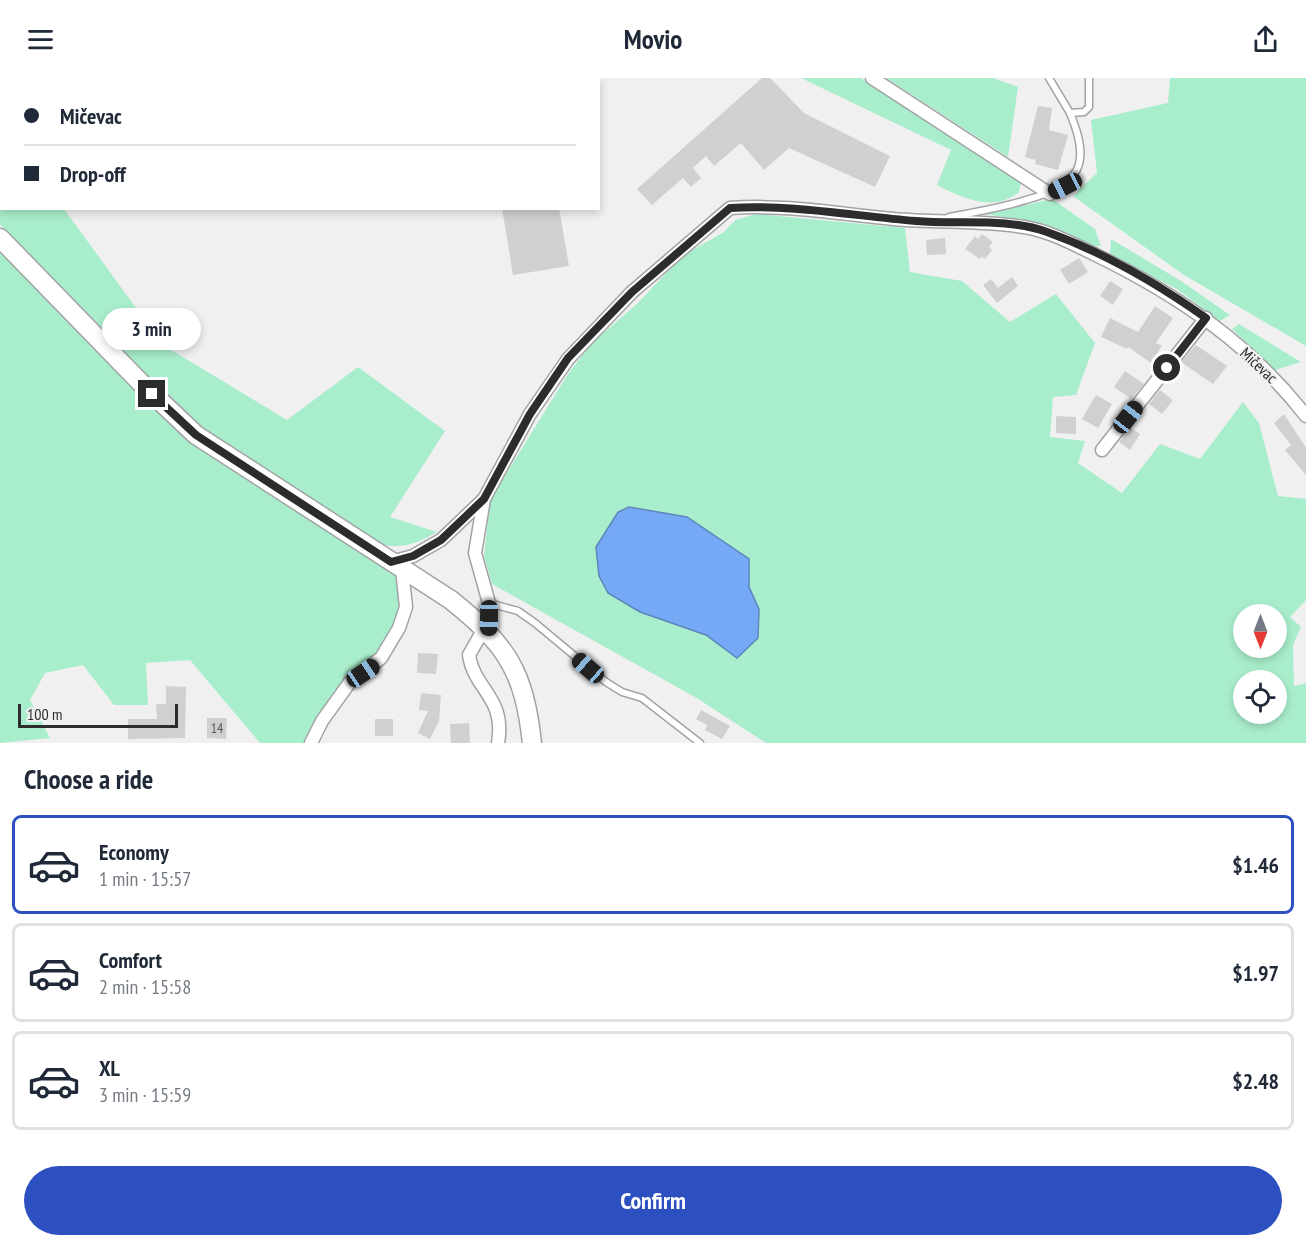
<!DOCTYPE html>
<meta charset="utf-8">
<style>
body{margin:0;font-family:"PT Sans Narrow",sans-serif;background:#f2f2f3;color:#1f2937;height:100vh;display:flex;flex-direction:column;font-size:22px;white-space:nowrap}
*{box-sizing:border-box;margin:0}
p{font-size:20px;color:#747a83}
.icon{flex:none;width:33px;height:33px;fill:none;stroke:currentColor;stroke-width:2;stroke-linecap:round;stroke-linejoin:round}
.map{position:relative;height:665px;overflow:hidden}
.drawer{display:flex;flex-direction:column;background:#fff;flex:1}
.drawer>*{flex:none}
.guide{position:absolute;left:0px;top:0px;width:600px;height:132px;box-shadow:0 3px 9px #0003;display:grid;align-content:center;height:132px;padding:0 24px;background:#fff}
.needle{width:39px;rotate:180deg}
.fabs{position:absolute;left:1233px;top:526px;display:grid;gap:12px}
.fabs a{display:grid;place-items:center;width:54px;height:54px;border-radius:50%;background:#fff;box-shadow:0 3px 9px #0003;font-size:30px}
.scale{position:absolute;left:18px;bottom:15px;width:160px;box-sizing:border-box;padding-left:6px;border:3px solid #2c2c2c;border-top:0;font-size:16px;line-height:21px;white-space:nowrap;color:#2c2c2c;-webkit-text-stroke:4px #f0f0f1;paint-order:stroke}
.end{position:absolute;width:27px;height:27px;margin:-14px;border:8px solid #2c2c2c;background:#fff;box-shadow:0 0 0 3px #fff}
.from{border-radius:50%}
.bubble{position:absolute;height:42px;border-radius:21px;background:#fff;box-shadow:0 3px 9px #0003;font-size:20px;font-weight:800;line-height:42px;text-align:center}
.car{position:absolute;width:18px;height:36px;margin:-18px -9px;border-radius:8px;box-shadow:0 0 4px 2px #0007;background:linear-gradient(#222 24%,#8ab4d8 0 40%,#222 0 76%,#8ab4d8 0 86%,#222 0)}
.guide b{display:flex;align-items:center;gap:21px;height:57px;font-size:22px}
.guide b+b{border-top:2px solid #e0e1e3}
.guide i{width:15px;height:15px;background:#1f2937}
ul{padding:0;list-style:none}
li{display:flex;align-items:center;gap:18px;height:99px;margin:0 12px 9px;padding:0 12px;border:3px solid #e0e1e3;border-radius:9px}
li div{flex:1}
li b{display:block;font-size:22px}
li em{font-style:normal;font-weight:800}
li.active{border-color:#2d50c0}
li>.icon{width:54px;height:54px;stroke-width:1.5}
h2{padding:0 24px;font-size:27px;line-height:72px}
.primary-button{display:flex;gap:12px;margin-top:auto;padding:12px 24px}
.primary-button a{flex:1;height:69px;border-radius:36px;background:#2d50c0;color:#fff;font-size:24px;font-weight:800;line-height:69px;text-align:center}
header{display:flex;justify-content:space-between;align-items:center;height:78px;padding:0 24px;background:#fff;font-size:27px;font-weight:800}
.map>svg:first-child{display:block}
</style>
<header><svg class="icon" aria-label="menu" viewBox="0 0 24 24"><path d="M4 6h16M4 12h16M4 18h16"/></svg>Movio<svg class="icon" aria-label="share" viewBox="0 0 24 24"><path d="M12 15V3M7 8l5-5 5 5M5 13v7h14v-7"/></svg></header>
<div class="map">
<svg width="1306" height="665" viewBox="0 0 1306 665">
<rect width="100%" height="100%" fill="#f0f0f1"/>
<g fill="#a9eecc" fill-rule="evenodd">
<path d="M0,0H9L2,2V130L64,131L163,267L287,342L358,289L445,353L390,439L437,454C414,467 403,471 378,466L198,349L153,307L0,146Z"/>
<path d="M801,0H861L1021,104L1019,114C994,135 962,120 937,107L951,72Z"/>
<polygon points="886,0 993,0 1018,9 1008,79"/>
<polygon points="1170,0 1306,0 1306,268 1184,197 1073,118 1097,95 1091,42 1168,25"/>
<polygon points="1052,121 1095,151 1101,168 1093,168 1044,146 986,136"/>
<path d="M756,136L905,150L910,194L962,203L1010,244L1056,216L1095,265L1076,317L1053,319L1050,359L1085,363L1078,385L1122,415L1160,366L1200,381L1243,324L1259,345L1278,418L1306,421V522L1290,539L1301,549L1293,567L1294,608L1306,605V665H766L695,619L492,506L484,478L490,422L568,296L592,265L638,225L682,178L724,154L735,142ZM629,429L687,439L748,481L749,509L759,531L758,560L706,557L640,534ZM1244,537H1276V570H1244ZM1244,603H1276V636H1244Z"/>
<polygon points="1111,161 1181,203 1230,237 1220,243 1177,211 1110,177"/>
<polygon points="0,168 158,333 391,490 399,504 401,536 372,582 317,642 305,665 260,665 190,582 146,585 148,627 114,627 83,587 45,595 30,622 50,660 0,665"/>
<polygon points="1239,246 1301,284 1275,292 1232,251"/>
</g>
<polygon fill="#75a9f6" stroke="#5f84b9" stroke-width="1.5" points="629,429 687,439 749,481 749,509 759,531 758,560 737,580 706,557 640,534 608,515 599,498 596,469 618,434"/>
<g fill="#d0d0d1">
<polygon points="762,0 770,0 804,35 890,78 875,109 789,70 764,92 741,65 714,88 706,78 693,90 701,100 691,109 683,100 652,127 637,111"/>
<polygon points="1038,28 1052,30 1049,52 1068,57 1058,92 1035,86 1036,82 1025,79"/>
<polygon points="502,130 559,130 569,188 513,197"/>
<polygon points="982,156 993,164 989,169 992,172 985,181 982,178 980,181 965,171 975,158 978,161"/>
<polygon points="945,160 946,176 927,177 926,162"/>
<polygon points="1079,180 1088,194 1069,206 1060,192"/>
<polygon points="1012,199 1018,208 997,225 983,207 991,201 998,210"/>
<polygon points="1110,203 1123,211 1113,227 1100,218"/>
<polygon points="1155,228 1173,240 1156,265 1162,268 1151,285 1128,269 1127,271 1101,259 1110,240 1138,254"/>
<polygon points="1196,267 1227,288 1213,306 1181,284"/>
<polygon points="1125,293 1144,306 1131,321 1114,309"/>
<polygon points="1160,312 1173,322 1162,336 1149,326"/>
<polygon points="1096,317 1112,326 1098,350 1082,341"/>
<polygon points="1284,336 1306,370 1306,397 1285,372 1291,367 1274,345"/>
<polygon points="1056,338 1076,339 1076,356 1056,355"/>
<polygon points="1130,350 1140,356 1130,372 1119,364"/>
<polygon points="418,575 438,576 436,596 417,595"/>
<polygon points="166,608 186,609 185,660 128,661 128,641 157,641 156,626 166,626"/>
<polygon points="421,615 441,617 439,643 430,661 418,655 428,633 419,632"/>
<polygon points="701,632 730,648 722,661 705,652 707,647 696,641"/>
<polygon points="207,640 227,640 226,661 207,660"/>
<rect x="375" y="641" width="18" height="17"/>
<polygon points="469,645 470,665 451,665 450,646"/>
</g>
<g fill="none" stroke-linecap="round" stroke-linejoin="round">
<g stroke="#a2a3a4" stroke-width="9">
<g id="service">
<polyline points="1049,0 1070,35"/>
<path d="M949,139C975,134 1001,130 1026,122C1080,107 1092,87 1070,35L1084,34L1089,29V0"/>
<polyline points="489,525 518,533 535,545 606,604 622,614 642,620 700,665"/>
</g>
</g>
<g stroke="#a2a3a4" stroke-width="15">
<g id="minor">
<polyline points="872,0 1050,116"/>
<polyline points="1102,372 1206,240"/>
<polyline points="484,421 475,475 489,525 489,555"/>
<path d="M391,484L413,478L441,462L484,421L530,336L568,281L632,214L730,130C785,126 839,136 893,141C937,145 981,142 1024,149C1050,153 1073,166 1096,177C1178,217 1250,266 1306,338"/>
<path d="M485,549L469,577C474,612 506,619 498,665"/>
<polyline points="311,665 322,643 350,604 381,580 399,550 406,529 402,491"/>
</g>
</g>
<g stroke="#a2a3a4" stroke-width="21">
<path id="primary" d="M0,160L140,304L196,357L451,522C507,567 524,593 532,665"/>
</g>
<use href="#service" stroke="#fff" stroke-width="6"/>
<use href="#minor" stroke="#fff" stroke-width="12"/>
<use href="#primary" stroke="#fff" stroke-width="18"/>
</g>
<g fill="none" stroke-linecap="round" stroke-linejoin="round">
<path stroke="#2c2c2c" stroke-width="8" d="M152,316L196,357L391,484L413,478L441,462L484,421L530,336L568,280L632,214L730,130C792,126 854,138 916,143C958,147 1006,139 1047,154C1103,174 1158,206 1206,240L1167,290"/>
</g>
<g text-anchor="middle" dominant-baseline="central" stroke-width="4.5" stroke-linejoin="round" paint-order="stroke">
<g font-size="14" fill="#555">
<text x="217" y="650">14</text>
</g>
<g font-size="16" fill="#2c2c2c" stroke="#f0f0f1">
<text transform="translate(1259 287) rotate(43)">Mičevac</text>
</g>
</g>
</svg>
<div class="fabs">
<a><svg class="needle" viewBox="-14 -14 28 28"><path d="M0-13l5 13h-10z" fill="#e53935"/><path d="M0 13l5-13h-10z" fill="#747a83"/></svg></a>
<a><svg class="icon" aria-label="locate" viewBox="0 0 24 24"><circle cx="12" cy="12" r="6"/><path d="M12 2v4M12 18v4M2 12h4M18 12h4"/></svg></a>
</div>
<div class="scale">100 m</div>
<i class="end from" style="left:1167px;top:290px"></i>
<i class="end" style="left:152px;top:316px"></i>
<div class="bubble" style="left:102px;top:230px;width:99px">3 min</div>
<i class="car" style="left:1065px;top:108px;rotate:243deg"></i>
<i class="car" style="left:1128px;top:339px;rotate:38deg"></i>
<i class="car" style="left:489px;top:540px;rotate:181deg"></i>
<i class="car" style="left:588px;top:590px;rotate:311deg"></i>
<i class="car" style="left:363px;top:595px;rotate:56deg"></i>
<div class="guide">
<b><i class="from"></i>Mičevac</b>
<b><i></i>Drop-off</b>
</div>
</div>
<section class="drawer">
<h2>Choose a ride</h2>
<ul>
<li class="active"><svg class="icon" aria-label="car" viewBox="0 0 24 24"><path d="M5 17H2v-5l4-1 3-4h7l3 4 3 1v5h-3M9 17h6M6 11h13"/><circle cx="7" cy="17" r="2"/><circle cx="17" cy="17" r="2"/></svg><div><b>Economy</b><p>1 min · 15:57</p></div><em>$1.46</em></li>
<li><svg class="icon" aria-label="car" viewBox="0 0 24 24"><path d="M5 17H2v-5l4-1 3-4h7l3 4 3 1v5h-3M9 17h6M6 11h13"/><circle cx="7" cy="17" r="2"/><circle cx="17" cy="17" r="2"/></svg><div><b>Comfort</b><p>2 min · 15:58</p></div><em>$1.97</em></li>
<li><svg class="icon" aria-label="car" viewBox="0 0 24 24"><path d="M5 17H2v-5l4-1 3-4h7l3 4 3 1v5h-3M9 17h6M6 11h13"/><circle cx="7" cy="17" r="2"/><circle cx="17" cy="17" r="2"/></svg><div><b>XL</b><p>3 min · 15:59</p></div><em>$2.48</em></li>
</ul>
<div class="primary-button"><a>Confirm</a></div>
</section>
